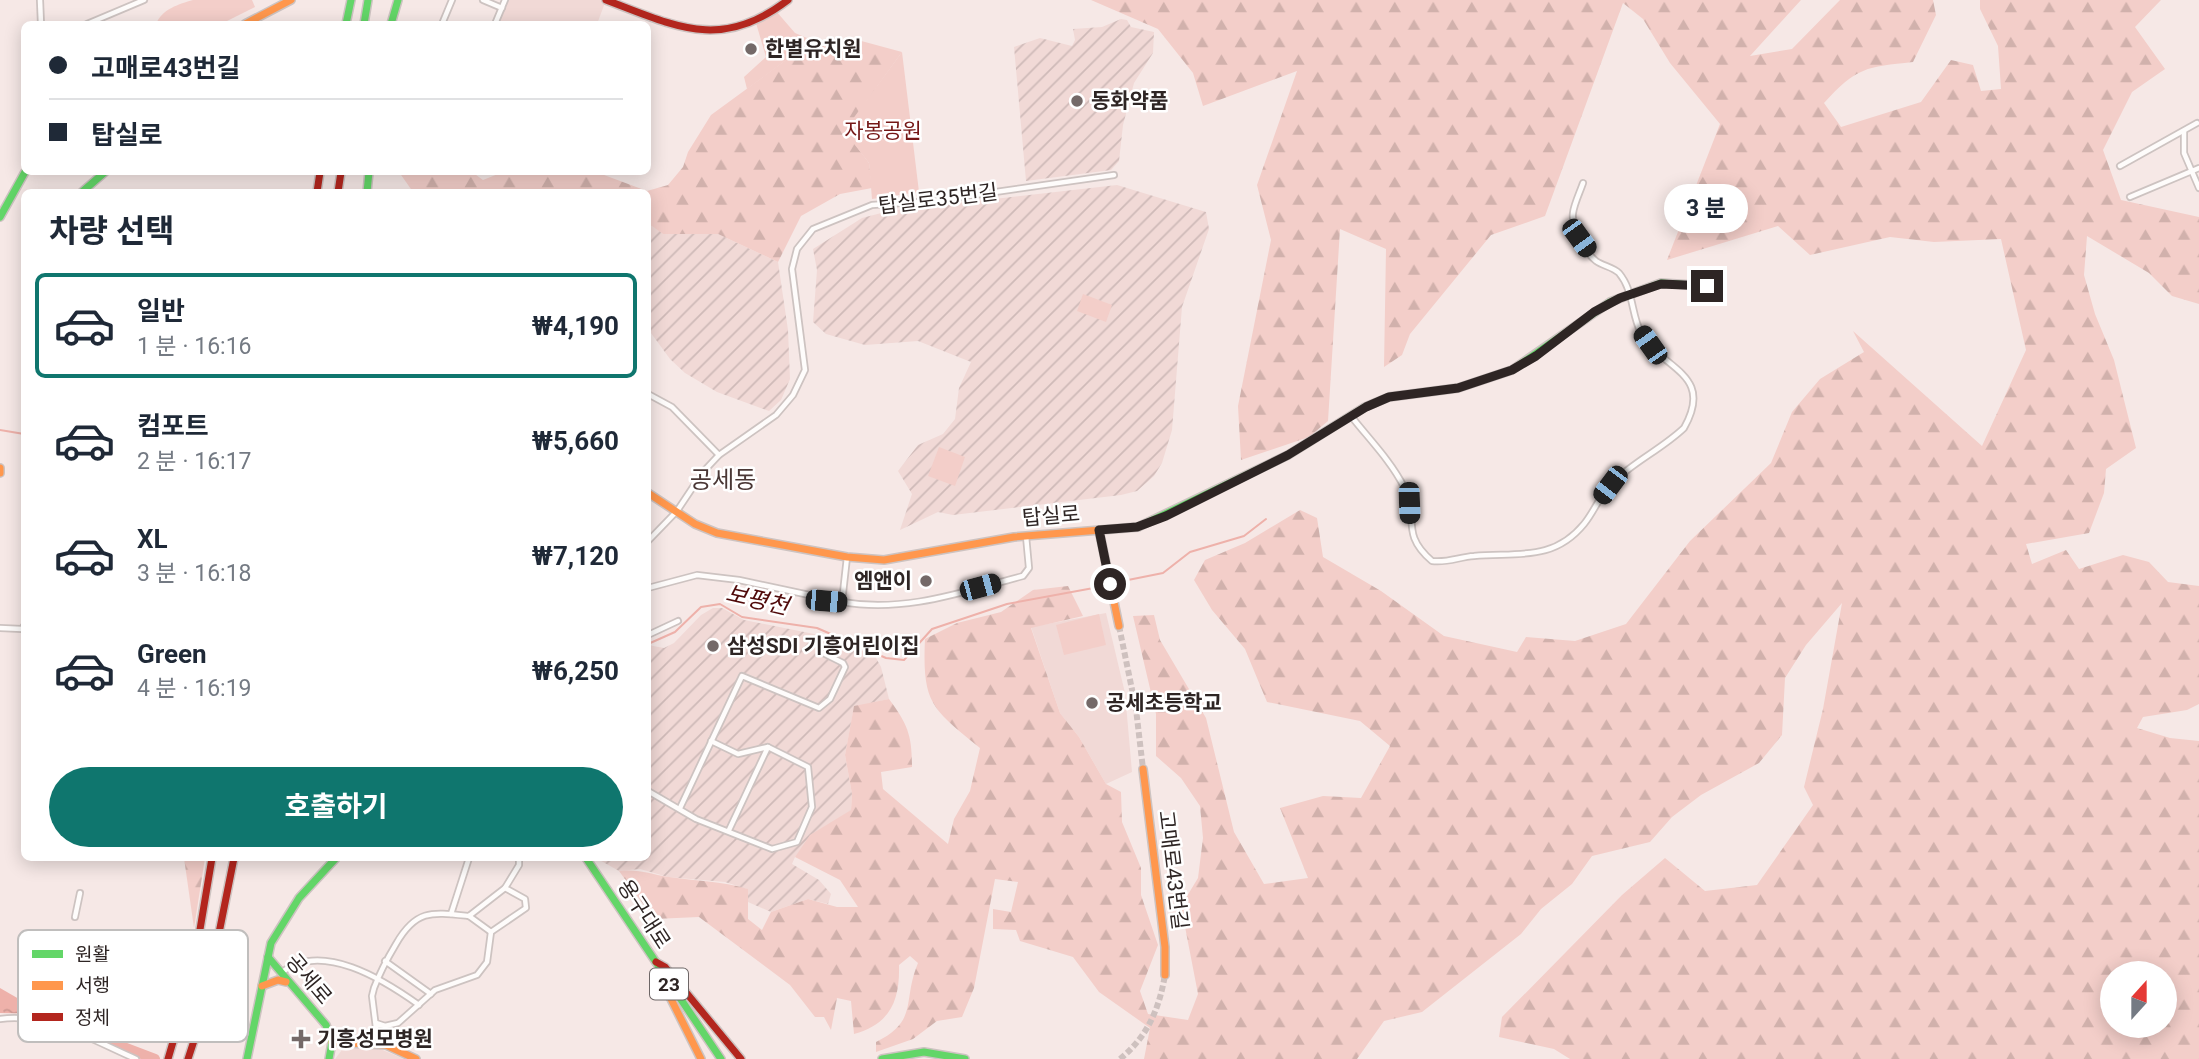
<!DOCTYPE html>
<html lang="ko">
<meta charset="utf-8">
<style>
body{margin:0;font-family:Roboto,"Noto Sans KR",sans-serif;background:#f6f6f7;color:#1f2937;height:100vh;display:flex;flex-direction:column;font-size:26px;white-space:nowrap}
*{box-sizing:border-box;margin:0}
p{font-size:23px;color:#747a83}
.icon{flex:none;width:38px;height:38px;fill:none;stroke:currentColor;stroke-width:2;stroke-linecap:round;stroke-linejoin:round}
.map{position:relative;flex:1;overflow:hidden}
.drawer{position:absolute;left:21px;top:189px;width:630px;height:672px;display:flex;flex-direction:column;background:#fff;border-radius:10px;box-shadow:0 4px 18px #0003}
.drawer>*{flex:none}
.hud{position:absolute;left:21px;top:21px;width:630px;height:154px;border-radius:10px;box-shadow:0 4px 18px #0003;display:grid;align-content:center;height:154px;padding:0 28px;background:#fff}
.needle{width:46px;rotate:21deg}
.buttons{position:absolute;left:2100px;top:961px;display:grid;gap:14px}
.buttons a{display:grid;place-items:center;width:77px;height:77px;border-radius:50%;background:#fff;box-shadow:0 4px 18px #0003;font-size:35px}
.end{position:absolute;width:32px;height:32px;margin:-16px;border:9px solid #2e2524;background:#fff;box-shadow:0 0 0 4px #fff}
.from{border-radius:50%}
.bubble{position:absolute;height:49px;border-radius:24px;background:#fff;box-shadow:0 4px 18px #0003;font-size:23px;font-weight:700;line-height:49px;text-align:center}
.car{position:absolute;width:21px;height:42px;margin:-21px -10px;border-radius:9px;box-shadow:0 0 5px 2px #0007;background:linear-gradient(#222 24%,#8ab4d8 0 40%,#222 0 76%,#8ab4d8 0 86%,#222 0)}
.hud b{display:flex;align-items:center;gap:24px;height:66px;font-size:26px}
.hud b+b{border-top:2px solid #e0e1e3}
.hud i{width:18px;height:18px;background:#1f2937}
ul{padding:0;list-style:none}
li{display:flex;align-items:center;gap:21px;height:105px;margin:0 14px 10px;padding:0 14px;border:4px solid transparent;border-radius:10px}
li div{flex:1}
li b{display:block;font-size:26px}
li em{font-style:normal;font-weight:700}
li.current{border-color:#0f766e}
li>.icon{width:63px;height:63px;stroke-width:1.5}
h2{padding:0 28px;font-size:32px;line-height:84px}
.button{display:flex;gap:14px;margin-top:auto;padding:14px 28px}
.button a{flex:1;height:80px;border-radius:42px;background:#0f766e;color:#fff;font-size:28px;font-weight:700;line-height:80px;text-align:center}
.map>svg:first-child{display:block}
</style>
<div class="map">
<svg width="2199" height="1059" viewBox="0 0 2199 1059">
<defs>
<pattern id="industrial-furrows" width="10" height="10" patternUnits="userSpaceOnUse" patternTransform="scale(1.75)"><rect width="10" height="10" fill="#f1d9d6"/><path d="M-1 1l2-2M0 10L10 0M9 11l2-2" fill="none" stroke="#cfbab8"/></pattern>
<pattern id="forest-firs" width="22" height="20" patternUnits="userSpaceOnUse" patternTransform="scale(1.75)"><rect width="22" height="20" fill="#f3cec9"/><path d="M5 1l3.5 6h-7zM16 11l3.5 6h-7z" fill="#d1b1ac"/></pattern>
<pattern id="water-ripples" width="26" height="14" patternUnits="userSpaceOnUse" patternTransform="scale(1.75)"><rect width="26" height="14" fill="#eeb1aa"/><path d="M2 4q2-2 4 0t4 0M15 11q2-2 4 0t4 0" fill="none" stroke="#cc9892"/></pattern>
</defs>
<rect width="100%" height="100%" fill="#f6e8e6"/>
<g fill="#f1d9d6">
<polygon points="505,0 606,0 597,24 495,24"/>
<polygon points="1106,613 1125,693 1132,772 1106,784 1079,737 1060,713 1031,627"/>
<polygon points="345,1046 378,1048 404,1059 335,1059"/>
</g>
<g fill="url(#industrial-furrows)">
<polygon points="1121,19 1127,20 1131,27 1154,32 1153,53 1134,83 1123,125 1119,161 1111,170 1026,181 1014,47 1040,38 1072,46 1075,40 1073,29 1102,27"/>
<polygon points="1117,185 1206,212 1209,229 1182,307 1172,430 1162,463 1154,476 1137,491 1121,495 953,515 938,512 900,530 912,494 898,471 918,445 943,434 955,419 959,388 971,362 918,341 865,345 826,334 813,322 817,270 813,249 862,218 889,211"/>
<polygon points="651,223 663,234 718,234 778,262 788,330 790,379 781,400 769,411 717,392 685,373 670,359 648,329 648,245"/>
<polygon points="713,608 722,608 744,620 824,636 875,656 881,667 889,699 854,707 845,755 852,794 851,810 795,857 792,864 819,880 831,894 828,904 808,899 771,912 748,902 747,889 725,882 668,877 640,869 619,871 596,858 648,858 648,645 664,648 674,643 701,615"/>
</g>
<g fill="url(#forest-firs)" fill-rule="evenodd">
<path d="M1091,0H1801L1750,56L1792,49L1840,0H1933L1936,15L1913,62C1866,67 1857,67 1824,103L1841,127L1921,102L1951,60L1973,65L1981,91L2001,89L1998,46L1980,9V0H2161L2135,27L2165,69L2132,92L2103,150L2121,200L2199,217V304L2172,296L2149,273L2087,236L2084,275L2095,314L2114,360L2136,448L2106,469L2104,493L2089,533L2026,544L2032,564L2066,550L2079,569L2123,555L2149,562L2168,582L2199,586V704L2187,710L2143,717L2137,728L2170,738L2199,741V1059H1570L1554,1049L1499,1037L1502,1017L1622,895L1665,858L1705,891L1757,885L1813,805L1804,787L1823,709L1842,603L1806,645L1785,678L1782,735L1759,763L1701,795L1672,817L1650,842L1592,856L1572,884L1541,909L1521,934L1422,1012L1384,1021L1357,1059H1144L1150,1028L1099,992L1073,957L1020,941L1016,930L993,929V909L1011,912L1018,882L995,879L974,988L962,1017L937,1021L913,1039L876,1052V1042C919,1021 902,1001 918,963L910,956L899,965C900,1001 890,1024 854,1034L851,1001L837,998L831,1030L824,1017H815L790,985L699,917L654,919L619,871C641,869 649,874 669,877C696,881 721,881 748,889V919L762,930L771,912L808,899L837,907H858L840,880L795,857L810,835L851,810L852,794L845,755L854,706L889,699C908,725 912,735 912,767L881,772L883,789L948,844L954,819L970,791L980,748C932,709 922,704 925,639L957,623L1001,612L1033,590L1068,586L1083,616L1031,628L1060,713L1079,737L1106,784L1121,792L1122,822L1141,868V895L1158,945L1140,991L1148,1014L1188,1020L1198,994L1181,906L1198,878L1203,838L1200,806L1181,778L1156,756V714L1133,616L1154,615L1160,640L1206,718L1234,832L1264,884L1308,878L1280,808L1323,796L1361,798L1390,746L1360,721L1267,702L1245,649L1212,610L1194,580L1205,560L1245,543L1300,510L1317,518L1323,557L1381,591L1444,636L1517,652L1526,637L1575,641L1626,624L1690,541L1771,463L1792,412L1820,379L1864,352L1853,331L1982,446L2026,350L2001,239L1934,242L1890,237L1810,255L1778,226L1667,260L1720,124L1670,63L1643,19L1623,3L1545,216L1491,235L1410,334L1402,355L1384,367L1386,249L1340,229L1328,421L1309,437L1241,460L1238,406L1271,240L1257,185L1297,71L1203,106L1193,73L1158,29ZM2165,973V1026H2112V973Z"/>
<polygon points="854,39 902,52 845,131 869,163 872,188 840,194 801,216 778,262 718,234 663,234 648,223 648,192 413,192 399,172 472,172 483,180 503,172 596,172 647,191 668,185 683,167 688,152 711,115 801,49"/>
<polygon points="184,858 205,858 194,928"/>
</g>
<g fill="#f3cec9">
<path d="M193,0H252L255,7L221,24H156C162,9 179,4 193,0Z"/>
<polygon points="776,11 795,33 807,38 801,49 747,89 744,77 766,57 756,23"/>
<polygon points="902,52 919,192 872,199 869,163 844,131"/>
<polygon points="1083,294 1112,305 1106,322 1077,311"/>
<polygon points="939,447 965,457 955,486 928,476"/>
<polygon points="1099,614 1106,645 1064,655 1056,625"/>
</g>
<polygon fill="url(#water-ripples)" points="0,988 45,1014 0,1013"/>
<g fill="none" stroke-linecap="round" stroke-linejoin="round">
<g stroke="#eeb1aa" stroke-width="2">
<polyline points="0,430 24,434"/>
<polyline points="1123,581 1163,573 1190,552 1244,536 1266,519"/>
<polyline points="648,644 675,632 701,607 720,604 742,617 817,628 886,658 904,660 932,629 1007,604 1099,587"/>
</g>
<polyline stroke="#eeb1aa" stroke-width="10" points="0,1000 155,1059"/>
<g stroke="#cec1bf" stroke-width="6" stroke-dasharray="6 3" stroke-linecap="butt">
<polyline points="1119,626 1136,709 1143,769"/>
<path d="M1120,1059C1148,1036 1159,1009 1165,975"/>
</g>
<g stroke="#cdc3c1" stroke-width="8">
<g id="street">
<polyline points="40,0 41,24"/>
<polyline points="483,0 502,8"/>
<polyline points="87,24 144,0"/>
<polyline points="442,24 452,0"/>
<polyline points="495,24 505,0"/>
<polyline points="2184,131 2184,153 2199,188"/>
<polyline points="2120,166 2197,123"/>
<polyline points="2130,197 2199,168"/>
<polyline points="648,394 672,407 719,455"/>
<path d="M1351,416C1369,439 1391,461 1404,487C1421,516 1398,532 1432,561C1448,563 1459,557 1474,556C1516,552 1553,562 1584,524C1594,512 1600,495 1611,484C1633,462 1662,449 1684,428C1715,373 1662,370 1641,333C1631,314 1634,291 1619,273C1613,267 1603,266 1596,261C1585,252 1571,228 1573,213C1574,204 1580,192 1583,183"/>
<polyline points="648,541 677,511 703,472 719,455 776,415 793,395 805,370 792,269 797,249 813,229 872,205 933,201 1114,175"/>
<path d="M847,557L842,602C905,613 962,592 1023,576L1029,568L1026,536"/>
<polyline points="648,588 697,575 739,580 842,602"/>
<polyline points="0,628 22,629 24,626"/>
<polyline points="648,635 678,621"/>
<polyline points="648,791 696,819 772,849 797,842 812,807 808,767 768,747 738,754 711,741"/>
<polyline points="680,808 742,676 819,708 830,699 845,667 843,663 821,652"/>
<polyline points="729,830 768,747"/>
<polyline points="505,888 519,865 519,858"/>
<polyline points="451,914 469,858"/>
<polyline points="469,916 491,932"/>
<polyline points="75,917 80,893"/>
<polyline points="385,961 431,994"/>
<path d="M281,973C321,940 384,980 419,1005"/>
<path d="M0,1019C47,1012 94,1041 136,1059"/>
<path d="M376,1023L385,1026L398,1023L435,990L477,975L487,962L491,932L526,908L525,899L505,888L469,916C432,912 416,909 396,944C387,959 380,972 374,988L372,996L378,1044"/>
</g>
</g>
<g stroke="#cdc3c1" stroke-width="10">
<g id="fast">
<polyline points="346,24 351,0"/>
<polyline points="364,24 368,0"/>
<polyline points="391,24 398,0"/>
<polyline points="82,192 105,172"/>
<polyline points="367,192 369,172"/>
<polyline points="0,217 25,172"/>
<polyline points="1138,527 1288,455 1365,407 1389,397 1458,388 1512,370 1610,302 1661,283 1707,286"/>
<polyline points="586,858 721,1059"/>
<polyline points="268,957 326,1025 332,1042 329,1059"/>
<polyline points="247,1059 271,943 299,898 336,858"/>
<polyline points="882,1059 924,1052 965,1059"/>
</g>
</g>
<g stroke="#cdc3c1" stroke-width="10">
<g id="slow">
<polyline points="245,24 291,0"/>
<polyline points="0,468 0,473"/>
<polyline points="648,493 695,524 717,533 847,557 884,560 1014,537 1138,527"/>
<polyline points="1099,530 1119,626"/>
<polyline points="1143,769 1165,947 1165,975"/>
<polyline points="661,979 701,1059"/>
<polyline points="262,986 278,980 286,982"/>
<polyline points="180,1005 187,949"/>
<polyline points="332,1042 386,1045 416,1059"/>
</g>
</g>
<g stroke="#cdc3c1" stroke-width="10">
<g id="jam">
<path d="M606,0C677,27 721,51 788,0"/>
<polyline points="317,192 320,172"/>
<polyline points="338,192 341,172"/>
<polyline points="656,962 665,967 741,1059"/>
<polyline points="168,1059 192,977 212,858"/>
<polyline points="188,1059 203,1013 234,858"/>
</g>
</g>
<use href="#street" stroke="#fefcfb" stroke-width="4.5"/>
<use href="#fast" stroke="#63d668" stroke-width="7"/>
<use href="#slow" stroke="#ff974d" stroke-width="7"/>
<use href="#jam" stroke="#b3261e" stroke-width="7"/>
</g>
<g fill="none" stroke-linecap="round" stroke-linejoin="round">
<polyline stroke="#2e2524" stroke-width="9" points="1110,584 1099,530 1137,527 1166,516 1288,455 1366,407 1389,397 1458,388 1512,370 1536,356 1594,312 1620,298 1661,284 1707,286"/>
</g>
<g fill="#746968" stroke="#fff" stroke-width="2.5">
<circle cx="751" cy="49" r="7"/>
<circle cx="1077" cy="101" r="7"/>
<circle cx="926" cy="581" r="7"/>
<circle cx="713" cy="646" r="7"/>
<circle cx="1092" cy="703" r="7"/>
<path d="M297.5 1028.5h7v7h7v7h-7v7h-7v-7h-7v-7h7z"/>
</g>
<g text-anchor="middle" dominant-baseline="central" stroke-width="5" stroke-linejoin="round" paint-order="stroke">
<rect fill="#fff" stroke="#6d6666" stroke-width="2" x="650" y="968.5" width="38" height="31" rx="5"/>
<g font-size="19" font-weight="bold" fill="#2e2524">
<text x="669" y="984">23</text>
</g>
<g font-size="21" font-weight="bold" fill="#2e2524" stroke="#fff" text-anchor="start">
<text x="765" y="49">한별유치원</text>
<text x="1091" y="101">동화약품</text>
<text x="912" y="581" text-anchor="end">엠앤이</text>
<text x="727" y="646">삼성SDI 기흥어린이집</text>
<text x="1106" y="703">공세초등학교</text>
<text x="317" y="1039">기흥성모병원</text>
</g>
<g font-size="21" fill="#741716" stroke="#fff">
<text x="883" y="131">자봉공원</text>
</g>
<g font-size="21" fill="#2e2524" stroke="#fff">
<text transform="translate(938 199) rotate(-7)">탑실로35번길</text>
<text transform="translate(1051 516) rotate(-5)">탑실로</text>
<text transform="translate(1173 870) rotate(83)">고매로43번길</text>
<text transform="translate(644 914) rotate(57)">용구대로</text>
<text transform="translate(309 979) rotate(50)">공세로</text>
</g>
<g font-size="23" font-style="italic" fill="#500a0a" stroke="#fff">
<text transform="translate(757 600) rotate(13)">보평천</text>
</g>
<g font-size="24" fill="#4a3735" stroke="#fff">
<text x="723" y="480">공세동</text>
</g>
</g>
<rect x="18" y="930" width="230" height="112" rx="10" fill="#fff" stroke="#c0bebd" stroke-width="2"/>
<rect x="32" y="950" width="31" height="8" fill="#63d668"/>
<rect x="32" y="981" width="31" height="9" fill="#ff974d"/>
<rect x="32" y="1013" width="31" height="8" fill="#b3261e"/>
<g font-size="19" fill="#2e2524">
<text x="75" y="961">원활</text>
<text x="75" y="992">서행</text>
<text x="75" y="1024">정체</text>
</g>
</svg>
<div class="buttons">
<a><svg class="needle" viewBox="-14 -14 28 28"><path d="M0-13l5 13h-10z" fill="#e53935"/><path d="M0 13l5-13h-10z" fill="#747a83"/></svg></a>
</div>
<i class="end from" style="left:1110px;top:584px"></i>
<i class="end" style="left:1707px;top:286px"></i>
<div class="bubble" style="left:1664px;top:184px;width:84px">3 분</div>
<i class="car" style="left:1579px;top:238px;rotate:144deg"></i>
<i class="car" style="left:1650px;top:345px;rotate:325deg"></i>
<i class="car" style="left:1610px;top:485px;rotate:217deg"></i>
<i class="car" style="left:1409px;top:503px;rotate:178deg"></i>
<i class="car" style="left:980px;top:587px;rotate:75deg"></i>
<i class="car" style="left:826px;top:601px;rotate:95deg"></i>
<div class="hud">
<b><i class="from"></i>고매로43번길</b>
<b><i></i>탑실로</b>
</div>
<section class="drawer">
<h2>차량 선택</h2>
<ul>
<li class="current"><svg class="icon" aria-label="car" viewBox="0 0 24 24"><path d="M5 17H2v-5l4-1 3-4h7l3 4 3 1v5h-3M9 17h6M6 11h13"/><circle cx="7" cy="17" r="2"/><circle cx="17" cy="17" r="2"/></svg><div><b>일반</b><p>1 분 · 16:16</p></div><em>₩4,190</em></li>
<li><svg class="icon" aria-label="car" viewBox="0 0 24 24"><path d="M5 17H2v-5l4-1 3-4h7l3 4 3 1v5h-3M9 17h6M6 11h13"/><circle cx="7" cy="17" r="2"/><circle cx="17" cy="17" r="2"/></svg><div><b>컴포트</b><p>2 분 · 16:17</p></div><em>₩5,660</em></li>
<li><svg class="icon" aria-label="car" viewBox="0 0 24 24"><path d="M5 17H2v-5l4-1 3-4h7l3 4 3 1v5h-3M9 17h6M6 11h13"/><circle cx="7" cy="17" r="2"/><circle cx="17" cy="17" r="2"/></svg><div><b>XL</b><p>3 분 · 16:18</p></div><em>₩7,120</em></li>
<li><svg class="icon" aria-label="car" viewBox="0 0 24 24"><path d="M5 17H2v-5l4-1 3-4h7l3 4 3 1v5h-3M9 17h6M6 11h13"/><circle cx="7" cy="17" r="2"/><circle cx="17" cy="17" r="2"/></svg><div><b>Green</b><p>4 분 · 16:19</p></div><em>₩6,250</em></li>
</ul>
<div class="button"><a>호출하기</a></div>
</section>
</div>
